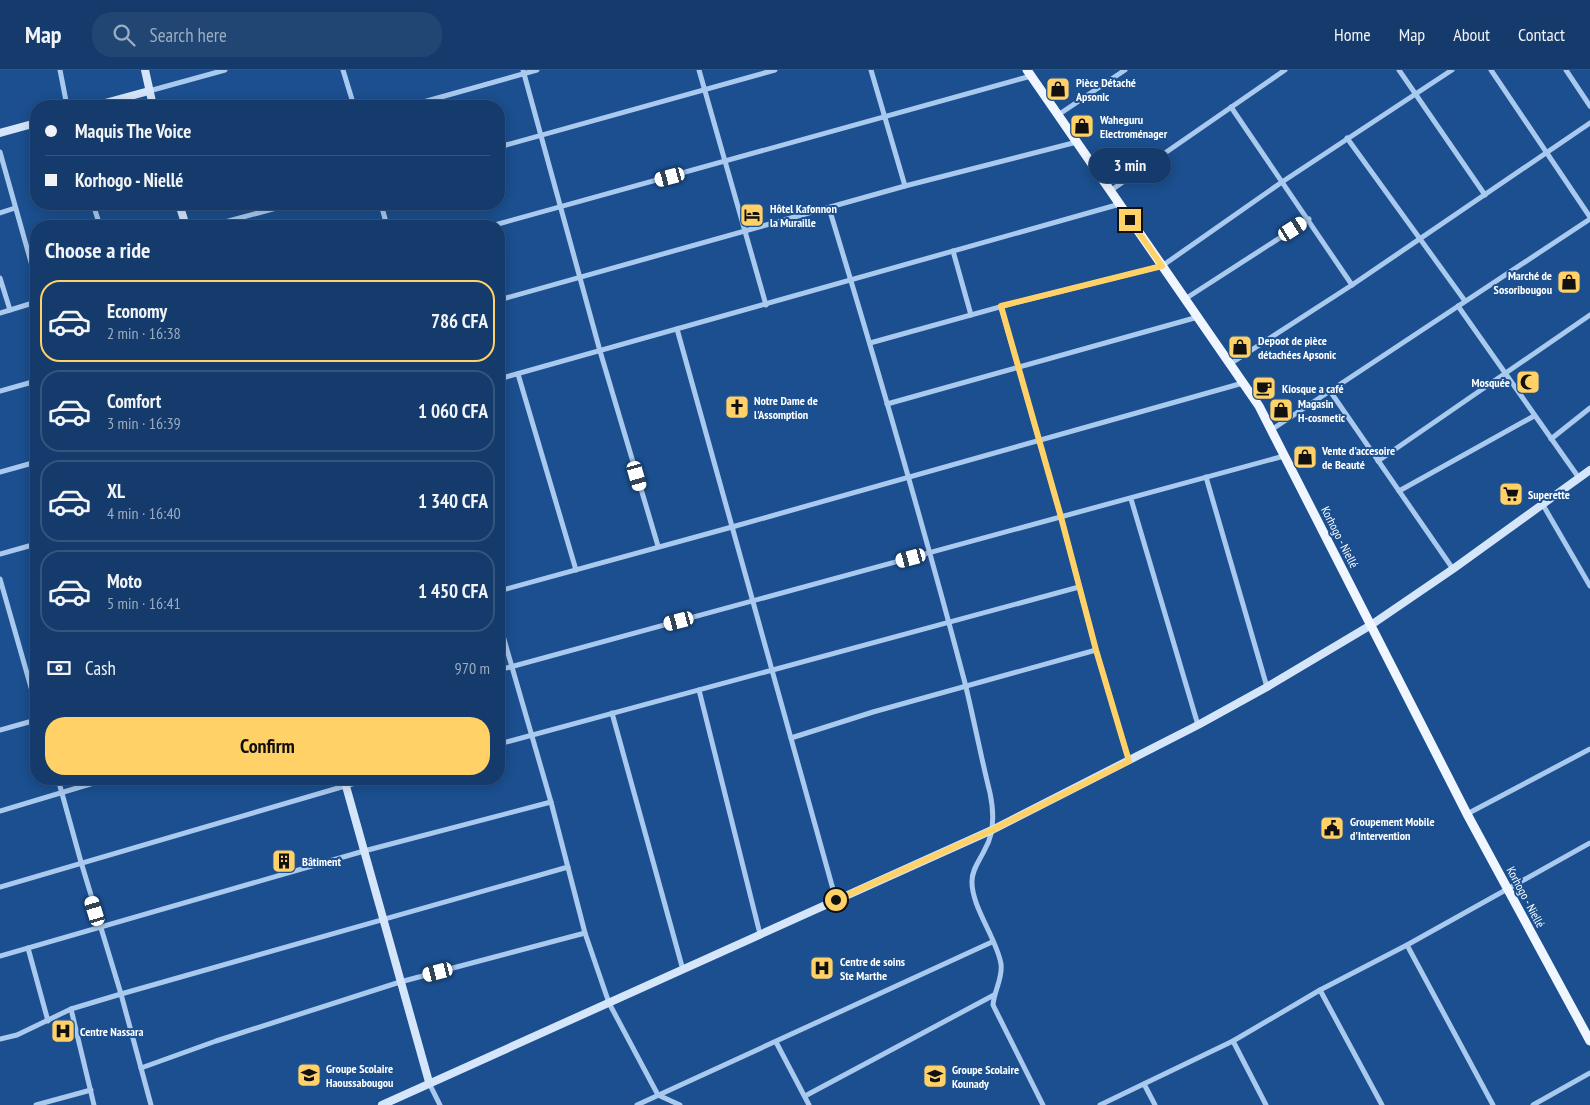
<!DOCTYPE html>
<meta charset="utf-8">
<style>
body{margin:0;font-family:"PT Sans Narrow",sans-serif;background:#214673;color:#f1f3f6;height:100vh;display:flex;flex-direction:column;font-size:19px;white-space:nowrap}
*{box-sizing:border-box;margin:0}
p{font-size:16px;color:#9dadc1}
.icon{flex:none;width:28px;height:28px;fill:none;stroke:currentColor;stroke-width:2;stroke-linecap:round;stroke-linejoin:round}
.map{position:relative;flex:1;overflow:hidden}
.side{position:absolute;left:30px;top:150px;width:475px;height:565px;display:flex;flex-direction:column;background:#143b6b;border-radius:20px;box-shadow:0 2px 12px #0003,0 0 0 1px #33557e}
.side>*{flex:none}
.hud{position:absolute;left:30px;top:30px;width:475px;height:110px;border-radius:20px;box-shadow:0 2px 12px #0003,0 0 0 1px #33557e;display:grid;align-content:center;height:110px;padding:0 15px;background:#143b6b}
.end{position:absolute;width:22px;height:22px;margin:-11px;border:6px solid #ffd166;background:#111;box-shadow:0 0 0 2px #111}
.from{border-radius:50%}
.bubble{position:absolute;height:35px;border-radius:18px;background:#143b6b;box-shadow:0 2px 12px #0003,0 0 0 1px #33557e;font-size:16px;font-weight:800;line-height:35px;text-align:center}
.car{position:absolute;width:15px;height:30px;margin:-15px -8px;border-radius:6px;box-shadow:0 0 4px 1px #0007;background:linear-gradient(#fff 24%,#345 0 40%,#fff 0 76%,#345 0 86%,#fff 0)}
.hud b{display:flex;align-items:center;gap:18px;height:48px;font-size:19px}
.hud b+b{border-top:1px solid #33557e}
.hud i{width:12px;height:12px;background:#f1f3f6}
ul{padding:0;list-style:none}
li{display:flex;align-items:center;gap:15px;height:82px;margin:0 10px 8px;padding:0 5px;border:2px solid #33557e;border-radius:20px}
li div{flex:1}
li b{display:block;font-size:19px}
li em{font-style:normal;font-weight:800}
li.active{border-color:#ffd166}
li>.icon{width:45px;height:45px;stroke-width:1.5}
h2{padding:0 15px;font-size:22px;line-height:60px}
.pay{display:flex;align-items:center;gap:12px;height:55px;padding:0 15px;font-size:19px}
.pay p{margin-inline-start:auto}
.button{display:flex;gap:10px;margin-top:auto;padding:10px 15px}
.button a{flex:1;height:58px;border-radius:20px;background:#ffd166;color:#111;font-size:20px;font-weight:800;line-height:58px;text-align:center}
header{display:flex;align-items:center;gap:30px;box-sizing:border-box;height:70px;padding:0 25px;background:#143b6b;border-bottom:1px solid #33557e}
header strong{font-size:24px}
nav{display:flex;gap:28px;margin-inline-start:auto;font-size:18px}
.search{width:350px;height:45px;background:#214673;display:flex;align-items:center;gap:12px;box-sizing:border-box;padding:0 18px;border-radius:20px;color:#9dadc1;font-size:19px}
.map>svg:first-child{display:block}
</style>
<header>
<strong>Map</strong>
<div class="search"><svg class="icon" aria-label="search" viewBox="0 0 24 24"><circle cx="10" cy="10" r="6"/><path d="M15 15l6 6"/></svg>Search here</div>
<nav><a>Home</a><a>Map</a><a>About</a><a>Contact</a></nav>
</header>
<div class="map">
<svg width="1590" height="1035" viewBox="0 0 1590 1035">
<rect width="100%" height="100%" fill="#1b4f8f"/>
<g fill="none" stroke-linecap="round" stroke-linejoin="round">
<g stroke="#a9c9ee" stroke-width="5">
<polyline points="60,0 67,36"/>
<polyline points="343,0 354,36"/>
<polyline points="523,0 600,281 658,476"/>
<polyline points="699,0 766,235"/>
<polyline points="871,0 905,116"/>
<polyline points="1399,0 1485,125"/>
<polyline points="1491,0 1590,147"/>
<polyline points="1566,0 1590,36"/>
<polyline points="149,21 225,0"/>
<polyline points="409,36 537,0"/>
<polyline points="1231,37 1352,215"/>
<polyline points="1058,45 1125,0"/>
<polyline points="1347,68 1465,231"/>
<polyline points="499,77 775,0"/>
<polyline points="0,82 36,210"/>
<polyline points="1110,121 1285,0"/>
<polyline points="93,134 100,156"/>
<polyline points="381,134 387,156"/>
<path d="M829,138C877,296 923,454 965,613C974,650 981,687 990,723C994,742 995,762 985,779C980,790 972,799 972,811C971,836 997,869 1001,894C1003,908 994,921 993,935L1043,1035"/>
<polyline points="0,143 15,138"/>
<polyline points="210,156 291,134"/>
<polyline points="491,156 1031,6"/>
<polyline points="953,181 971,245"/>
<polyline points="0,208 10,240"/>
<polyline points="1185,229 1309,149"/>
<polyline points="499,230 905,116 1077,72"/>
<polyline points="1458,236 1579,408"/>
<polyline points="1001,237 1061,447 1096,580 1129,691"/>
<polyline points="0,243 36,232"/>
<polyline points="677,259 836,830"/>
<polyline points="870,273 1018,232 1162,196 1282,112 1452,0"/>
<polyline points="1230,294 1352,215 1590,53"/>
<polyline points="518,304 576,500"/>
<polyline points="499,309 1120,134"/>
<polyline points="0,321 36,311"/>
<polyline points="1330,321 1453,499"/>
<polyline points="887,334 1198,247"/>
<polyline points="1271,360 1590,149"/>
<polyline points="1551,369 1590,338"/>
<polyline points="1378,391 1590,245"/>
<polyline points="0,402 36,392"/>
<polyline points="1206,407 1267,617"/>
<polyline points="1399,421 1534,346"/>
<polyline points="1131,429 1198,655"/>
<polyline points="1543,435 1590,516"/>
<polyline points="0,484 36,474"/>
<polyline points="0,509 36,635"/>
<polyline points="499,521 732,457 1243,313"/>
<polyline points="499,552 551,732 585,863 609,933 658,1025 680,1035"/>
<polyline points="499,600 1284,386"/>
<polyline points="699,620 760,864"/>
<polyline points="612,643 683,900"/>
<polyline points="0,660 36,650"/>
<polyline points="791,668 873,642 1096,580"/>
<polyline points="499,674 1079,517"/>
<polyline points="58,709 81,792 121,924 151,1035"/>
<polyline points="0,741 107,709"/>
<polyline points="1467,744 1590,679"/>
<polyline points="0,817 369,709"/>
<polyline points="1407,875 1493,1035"/>
<polyline points="28,878 48,951"/>
<polyline points="0,886 364,781 551,732"/>
<polyline points="1320,920 1382,1035"/>
<polyline points="71,939 94,1035"/>
<polyline points="0,969 17,965 71,939 121,924 568,797"/>
<polyline points="1233,971 1266,1035"/>
<polyline points="776,972 809,1035"/>
<polyline points="141,998 216,971 400,912 585,863"/>
<polyline points="429,1013 440,1035"/>
<polyline points="1144,1014 1155,1035"/>
<polyline points="805,1026 994,925"/>
<polyline points="36,1035 91,1020"/>
<polyline points="637,1035 992,872"/>
<polyline points="1100,1035 1233,971 1320,920 1407,875 1590,773"/>
<polyline points="1533,1035 1590,1003"/>
</g>
<g stroke="#d6e6fa" stroke-width="8">
<polyline points="145,0 153,36"/>
<polyline points="94,36 149,21"/>
<polyline points="0,63 36,53"/>
<polyline points="179,134 186,156"/>
<polyline points="344,709 429,1012"/>
<polyline points="382,1035 992,760 1198,655 1267,617 1371,555 1453,499 1590,400"/>
</g>
<polyline stroke="#f0f6ff" stroke-width="9" points="1027,0 1259,336 1467,744 1590,971"/>
</g>
<g fill="none" stroke-linecap="round" stroke-linejoin="round">
<polyline stroke="#ffd166" stroke-width="6" points="836,830 992,760 1129,691 1096,580 1061,447 1001,236 1162,196 1130,150"/>
</g>
<defs>
<g id="shop-square" transform="scale(1.25)"><rect x="-9" y="-9" width="18" height="18" rx="4" fill="#ffd166" stroke="#1b4f8f"/><path d="M-5-2.5h2.3a2.7 3.5 0 0 1 5.4 0H5L5.5 6h-11ZM-1.5-2.5h3a1.5 2.3 0 0 0-3 0Z" fill="#111"/></g>
<g id="hotel-square" transform="scale(1.25)"><rect x="-9" y="-9" width="18" height="18" rx="4" fill="#ffd166" stroke="#1b4f8f"/><path d="M-6-4.5h1.5V1H6V5H4.5V3h-9V5H-6ZM-4 0a1.8 1.8 0 1 1 3.6 0ZM.5 0V-2.5h3Q6-2.5 6 0Z" fill="#111"/></g>
<g id="mosque-square" transform="scale(1.25)"><rect x="-9" y="-9" width="18" height="18" rx="4" fill="#ffd166" stroke="#1b4f8f"/><path d="M3.5-4.9A6 6 0 1 0 3.5 4.9A5 5 0 1 1 3.5-4.9Z" fill="#111"/></g>
<g id="cafe-square" transform="scale(1.25)"><rect x="-9" y="-9" width="18" height="18" rx="4" fill="#ffd166" stroke="#1b4f8f"/><path d="M-5.5-4.5H6V0H3Q3 3.5 0 3.5H-2.5Q-5.5 3.5-5.5 0ZM3-3.2v2h1.7v-2ZM-6 4.5H4V6H-6Z" fill="#111"/></g>
<g id="church-square" transform="scale(1.25)"><rect x="-9" y="-9" width="18" height="18" rx="4" fill="#ffd166" stroke="#1b4f8f"/><path d="M-1.2-6h2.4v3.5h3.3v2.4h-3.3V6h-2.4V-.1h-3.3v-2.4h3.3Z" fill="#111"/></g>
<g id="supermarket-square" transform="scale(1.25)"><rect x="-9" y="-9" width="18" height="18" rx="4" fill="#ffd166" stroke="#1b4f8f"/><path d="M-6-5.5h2.5l.6 2H6L4.5 2H-2.5L-4.4-4H-6ZM-1.5 3.2a1.3 1.3 0 1 0 .1 0ZM3 3.2a1.3 1.3 0 1 0 .1 0Z" fill="#111"/></g>
<g id="civic-square" transform="scale(1.25)"><rect x="-9" y="-9" width="18" height="18" rx="4" fill="#ffd166" stroke="#1b4f8f"/><path d="M-.6-6.5H3V-4.5H.6V-3L4-1V1h2V6H-6V1h2V-1L-.6-3ZM-1.2 2.5V6h2.4V2.5Z" fill="#111"/></g>
<g id="building-square" transform="scale(1.25)"><rect x="-9" y="-9" width="18" height="18" rx="4" fill="#ffd166" stroke="#1b4f8f"/><path d="M-4-6H4V6H1V3H-1V6H-4ZM-2.5-4.3h1.7v1.8h-1.7ZM.8-4.3h1.7v1.8H.8ZM-2.5-1h1.7V.8h-1.7ZM.8-1h1.7V.8H.8Z" fill="#111"/></g>
<g id="hospital-square" transform="scale(1.25)"><rect x="-9" y="-9" width="18" height="18" rx="4" fill="#ffd166" stroke="#1b4f8f"/><path d="M-5-5h3v3.5h4V-5h3V5h-3V1.5h-4V5h-3Z" fill="#111"/></g>
<g id="school-square" transform="scale(1.25)"><rect x="-9" y="-9" width="18" height="18" rx="4" fill="#ffd166" stroke="#1b4f8f"/><path d="M0-5L7-2L0 1L-7-2ZM-4 1L0 2.5L4 1V4Q0 6-4 4Z" fill="#111"/></g>
</defs>
<g fill-rule="evenodd">
<use href="#shop-square" x="1058" y="19"/>
<use href="#shop-square" x="1082" y="56"/>
<use href="#hotel-square" x="752" y="145"/>
<use href="#shop-square" x="1569" y="212"/>
<use href="#shop-square" x="1240" y="277"/>
<use href="#mosque-square" x="1528" y="312"/>
<use href="#cafe-square" x="1264" y="318"/>
<use href="#church-square" x="737" y="337"/>
<use href="#shop-square" x="1281" y="340"/>
<use href="#shop-square" x="1305" y="387"/>
<use href="#supermarket-square" x="1511" y="424"/>
<use href="#civic-square" x="1332" y="758"/>
<use href="#building-square" x="284" y="791"/>
<use href="#hospital-square" x="822" y="898"/>
<use href="#hospital-square" x="63" y="961"/>
<use href="#school-square" x="309" y="1005"/>
<use href="#school-square" x="935" y="1006"/>
</g>
<g text-anchor="middle" dominant-baseline="central" stroke-width="4" stroke-linejoin="round" paint-order="stroke">
<g font-size="12" font-weight="bold" fill="#fff" stroke="#1b4f8f" text-anchor="start">
<text x="1076" y="12">Pièce Détaché<tspan x="1076" dy="14">Apsonic</tspan></text>
<text x="1100" y="49">Waheguru<tspan x="1100" dy="14">Electroménager</tspan></text>
<text x="770" y="138">Hôtel Kafonnon<tspan x="770" dy="14">la Muraille</tspan></text>
<text x="1552" y="205" text-anchor="end">Marché de<tspan x="1552" dy="14">Sosoribougou</tspan></text>
<text x="1258" y="270">Depoot de pièce<tspan x="1258" dy="14">détachées Apsonic</tspan></text>
<text x="1510" y="312" text-anchor="end">Mosquée</text>
<text x="1282" y="318">Kiosque a café</text>
<text x="754" y="330">Notre Dame de<tspan x="754" dy="14">l'Assomption</tspan></text>
<text x="1298" y="333">Magasin<tspan x="1298" dy="14">H-cosmetic</tspan></text>
<text x="1322" y="380">Vente d'accesoire<tspan x="1322" dy="14">de Beauté</tspan></text>
<text x="1528" y="424">Superette</text>
<text x="1350" y="751">Groupement Mobile<tspan x="1350" dy="14">d'Intervention</tspan></text>
<text x="302" y="791">Bâtiment</text>
<text x="840" y="891">Centre de soins<tspan x="840" dy="14">Ste Marthe</tspan></text>
<text x="80" y="961">Centre Nassara</text>
<text x="326" y="998">Groupe Scolaire<tspan x="326" dy="14">Haoussabougou</tspan></text>
<text x="952" y="999">Groupe Scolaire<tspan x="952" dy="14">Kounady</tspan></text>
</g>
<g font-size="12" fill="#fff" stroke="#1b4f8f">
<text transform="translate(1340 467) rotate(63)">Korhogo - Niellé</text>
<text transform="translate(1526 827) rotate(62)">Korhogo - Niellé</text>
</g>
</g>
</svg>
<i class="end from" style="left:836px;top:830px"></i>
<i class="end" style="left:1130px;top:150px"></i>
<div class="bubble" style="left:1089px;top:78px;width:82px">3 min</div>
<i class="car" style="left:670px;top:107px;rotate:255deg"></i>
<i class="car" style="left:1293px;top:159px;rotate:57deg"></i>
<i class="car" style="left:637px;top:406px;rotate:164deg"></i>
<i class="car" style="left:911px;top:488px;rotate:255deg"></i>
<i class="car" style="left:679px;top:551px;rotate:255deg"></i>
<i class="car" style="left:95px;top:841px;rotate:343deg"></i>
<i class="car" style="left:438px;top:902px;rotate:256deg"></i>
<div class="hud">
<b><i class="from"></i>Maquis The Voice</b>
<b><i></i>Korhogo - Niellé</b>
</div>
<section class="side">
<h2>Choose a ride</h2>
<ul>
<li class="active"><svg class="icon" aria-label="car" viewBox="0 0 24 24"><path d="M5 17H2v-5l4-1 3-4h7l3 4 3 1v5h-3M9 17h6M6 11h13"/><circle cx="7" cy="17" r="2"/><circle cx="17" cy="17" r="2"/></svg><div><b>Economy</b><p>2 min · 16:38</p></div><em>786 CFA</em></li>
<li><svg class="icon" aria-label="car" viewBox="0 0 24 24"><path d="M5 17H2v-5l4-1 3-4h7l3 4 3 1v5h-3M9 17h6M6 11h13"/><circle cx="7" cy="17" r="2"/><circle cx="17" cy="17" r="2"/></svg><div><b>Comfort</b><p>3 min · 16:39</p></div><em>1 060 CFA</em></li>
<li><svg class="icon" aria-label="car" viewBox="0 0 24 24"><path d="M5 17H2v-5l4-1 3-4h7l3 4 3 1v5h-3M9 17h6M6 11h13"/><circle cx="7" cy="17" r="2"/><circle cx="17" cy="17" r="2"/></svg><div><b>XL</b><p>4 min · 16:40</p></div><em>1 340 CFA</em></li>
<li><svg class="icon" aria-label="car" viewBox="0 0 24 24"><path d="M5 17H2v-5l4-1 3-4h7l3 4 3 1v5h-3M9 17h6M6 11h13"/><circle cx="7" cy="17" r="2"/><circle cx="17" cy="17" r="2"/></svg><div><b>Moto</b><p>5 min · 16:41</p></div><em>1 450 CFA</em></li>
</ul>
<div class="pay"><svg class="icon" aria-label="cash" viewBox="0 0 24 24"><path d="M3 7h18v10H3z"/><circle cx="12" cy="12" r="2"/></svg>Cash<p>970 m</p></div>
<div class="button"><a>Confirm</a></div>
</section>
</div>
